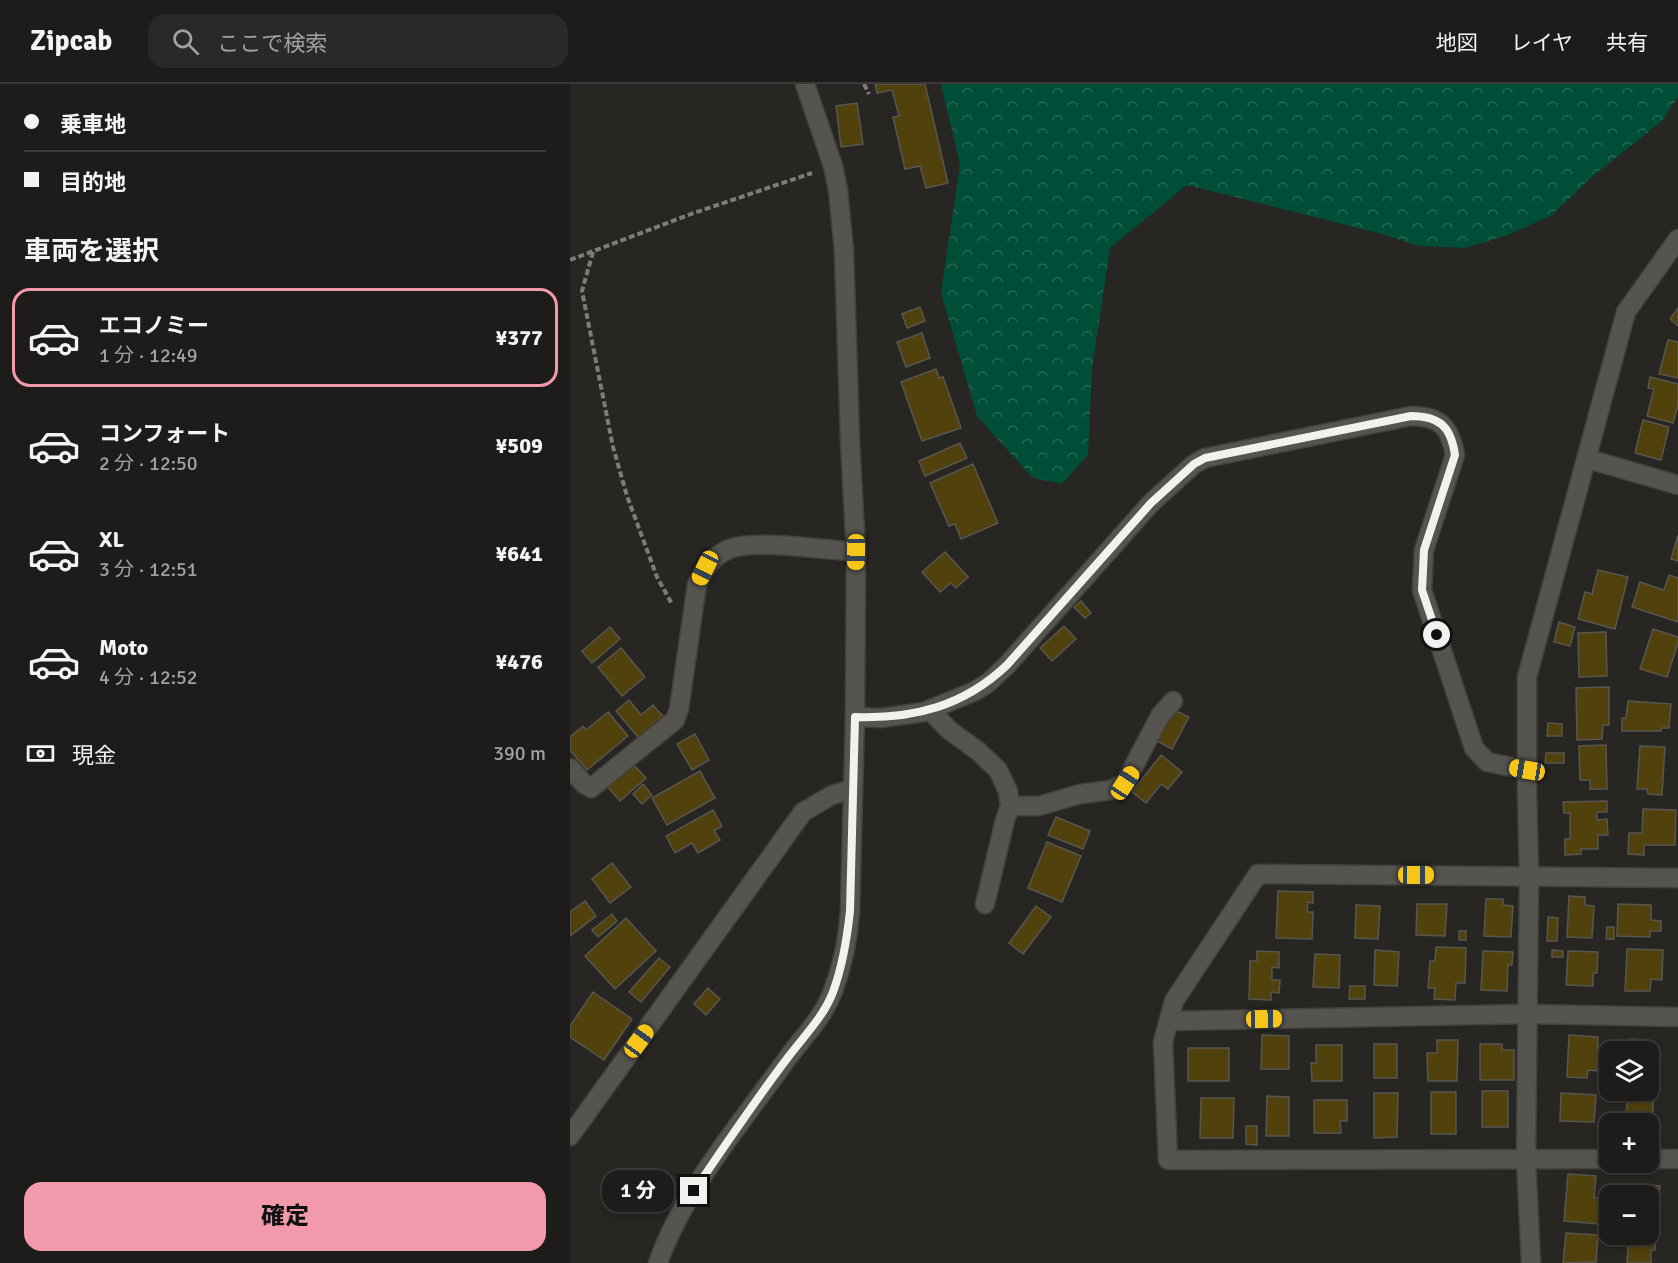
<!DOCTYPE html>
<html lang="ja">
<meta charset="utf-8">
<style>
body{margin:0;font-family:Signika,"Noto Sans JP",sans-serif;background:#2a2927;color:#f1f3f6;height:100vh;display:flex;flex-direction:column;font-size:22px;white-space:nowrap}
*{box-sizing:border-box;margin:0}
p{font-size:20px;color:#a0a1a2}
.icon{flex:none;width:33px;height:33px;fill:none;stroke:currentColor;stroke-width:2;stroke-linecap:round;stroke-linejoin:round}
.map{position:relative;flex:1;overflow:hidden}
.side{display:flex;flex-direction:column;background:#1d1c1a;width:570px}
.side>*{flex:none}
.top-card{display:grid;align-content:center;height:132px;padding:0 24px;background:#1d1c1a}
.tools{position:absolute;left:1029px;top:957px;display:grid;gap:12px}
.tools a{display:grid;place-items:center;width:60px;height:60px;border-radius:12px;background:#1d1c1a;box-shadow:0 3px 9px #0003,0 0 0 2px #3b3a39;font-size:30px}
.end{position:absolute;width:27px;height:27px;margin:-14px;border:8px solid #f2f1ee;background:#111;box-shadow:0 0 0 3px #111}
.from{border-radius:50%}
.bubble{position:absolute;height:42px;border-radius:18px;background:#1d1c1a;box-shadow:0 3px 9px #0003,0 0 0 2px #3b3a39;font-size:20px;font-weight:800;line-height:42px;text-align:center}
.car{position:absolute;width:18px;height:36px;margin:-18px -9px;border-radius:8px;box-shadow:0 0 4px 2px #0007;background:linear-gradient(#f5c518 24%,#345 0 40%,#f5c518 0 76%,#345 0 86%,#f5c518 0)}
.top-card b{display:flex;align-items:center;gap:21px;height:57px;font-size:22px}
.top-card b+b{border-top:2px solid #3b3a39}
.top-card i{width:15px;height:15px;background:#f1f3f6}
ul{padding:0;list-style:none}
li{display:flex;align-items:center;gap:18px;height:99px;margin:0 12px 9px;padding:0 12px;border:3px solid transparent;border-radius:18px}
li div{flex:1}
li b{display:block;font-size:22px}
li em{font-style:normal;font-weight:800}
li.current{border-color:#f29aac}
li>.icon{width:54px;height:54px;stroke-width:1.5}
h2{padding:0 24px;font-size:27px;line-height:72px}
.pay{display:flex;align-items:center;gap:15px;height:66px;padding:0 24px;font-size:22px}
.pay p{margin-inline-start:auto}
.action{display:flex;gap:12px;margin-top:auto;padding:12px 24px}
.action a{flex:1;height:69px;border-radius:18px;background:#f29aac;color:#111;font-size:24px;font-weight:800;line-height:69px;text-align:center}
header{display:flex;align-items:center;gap:36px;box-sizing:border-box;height:84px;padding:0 30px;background:#1d1c1a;border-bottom:2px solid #3b3a39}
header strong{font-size:28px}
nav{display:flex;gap:33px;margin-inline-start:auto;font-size:21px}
.search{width:420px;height:54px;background:#2a2927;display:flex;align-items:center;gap:15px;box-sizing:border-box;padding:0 21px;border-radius:18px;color:#a0a1a2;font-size:22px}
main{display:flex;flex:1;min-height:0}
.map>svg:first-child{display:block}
</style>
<header>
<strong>Zipcab</strong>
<div class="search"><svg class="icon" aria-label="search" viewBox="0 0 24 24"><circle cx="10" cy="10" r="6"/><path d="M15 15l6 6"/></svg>ここで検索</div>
<nav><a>地図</a><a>レイヤ</a><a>共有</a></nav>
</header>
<main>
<section class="side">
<div class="top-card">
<b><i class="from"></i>乗車地</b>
<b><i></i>目的地</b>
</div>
<h2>車両を選択</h2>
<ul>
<li class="current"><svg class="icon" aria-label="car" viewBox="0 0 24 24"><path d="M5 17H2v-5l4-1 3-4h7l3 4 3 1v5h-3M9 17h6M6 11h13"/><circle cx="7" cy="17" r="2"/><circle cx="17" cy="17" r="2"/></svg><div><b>エコノミー</b><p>1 分 · 12:49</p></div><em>¥377</em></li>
<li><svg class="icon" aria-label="car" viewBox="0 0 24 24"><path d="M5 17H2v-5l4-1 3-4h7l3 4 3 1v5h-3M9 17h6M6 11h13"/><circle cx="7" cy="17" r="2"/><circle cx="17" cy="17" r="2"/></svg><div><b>コンフォート</b><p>2 分 · 12:50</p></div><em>¥509</em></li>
<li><svg class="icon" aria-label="car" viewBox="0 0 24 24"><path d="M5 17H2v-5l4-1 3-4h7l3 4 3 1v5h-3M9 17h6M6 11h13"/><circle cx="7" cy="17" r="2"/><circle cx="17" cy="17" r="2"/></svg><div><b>XL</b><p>3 分 · 12:51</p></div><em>¥641</em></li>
<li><svg class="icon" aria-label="car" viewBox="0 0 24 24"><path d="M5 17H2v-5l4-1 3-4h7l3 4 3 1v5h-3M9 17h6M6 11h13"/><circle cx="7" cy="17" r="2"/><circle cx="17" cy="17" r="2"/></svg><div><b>Moto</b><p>4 分 · 12:52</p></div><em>¥476</em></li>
</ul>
<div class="pay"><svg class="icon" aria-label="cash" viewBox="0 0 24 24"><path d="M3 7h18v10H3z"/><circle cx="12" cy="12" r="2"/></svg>現金<p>390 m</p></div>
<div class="action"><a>確定</a></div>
</section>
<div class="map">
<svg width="1108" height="1179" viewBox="0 0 1108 1179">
<defs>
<pattern id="forest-crowns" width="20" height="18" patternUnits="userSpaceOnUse" patternTransform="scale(1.5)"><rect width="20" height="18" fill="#004e37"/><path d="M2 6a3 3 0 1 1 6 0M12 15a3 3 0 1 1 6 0" fill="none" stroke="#266854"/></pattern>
</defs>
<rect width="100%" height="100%" fill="#272622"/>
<polygon fill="url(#forest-crowns)" points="371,0 1108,0 1108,13 1092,37 1023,92 982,131 938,151 895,164 849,162 812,150 617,101 540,164 522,285 518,371 492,400 463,394 407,332 371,209 390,81"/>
<g fill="#51410c" stroke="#585651" stroke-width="1.5">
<polygon points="305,0 355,0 378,99 356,104 350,82 335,85 323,33 329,32 322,6 307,9"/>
<polygon points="287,19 293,60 271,63 266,22"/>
<polygon points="350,223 355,237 337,244 332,230"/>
<polygon points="1108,224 1108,242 1100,235"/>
<polygon points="352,249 360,274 336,283 327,258"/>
<polygon points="1098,256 1108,258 1108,294 1089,290"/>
<polygon points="366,285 369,294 373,293 391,344 352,357 331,298"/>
<polygon points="1080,293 1108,300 1108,321 1103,339 1077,332 1084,305 1078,304"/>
<polygon points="1073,336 1099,343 1091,376 1065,369"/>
<polygon points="390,359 397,374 355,392 349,377"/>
<polygon points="403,380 428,439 391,455 385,440 379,442 360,399"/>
<polygon points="1108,451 1108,477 1101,475"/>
<polygon points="375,468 398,493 386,504 381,499 370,508 352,488"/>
<polygon points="1028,486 1058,493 1045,545 1008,535 1015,508 1022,510"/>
<polygon points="1099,491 1108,494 1108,538 1062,523 1070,498 1094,506"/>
<polygon points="511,517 521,529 515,534 504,523"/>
<polygon points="989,538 1005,543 1000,562 984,558"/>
<polygon points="494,542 506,555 482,577 470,564"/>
<polygon points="40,543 50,555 22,579 12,567"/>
<polygon points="1083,545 1108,553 1108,559 1097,593 1070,585"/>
<polygon points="1036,548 1037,592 1009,593 1008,549"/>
<polygon points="51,564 75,593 52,612 28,583"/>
<polygon points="1039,603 1039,641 1033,641 1032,655 1007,656 1006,604"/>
<polygon points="59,616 71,631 83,621 98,638 73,659 46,627"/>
<polygon points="1058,617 1101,620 1099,644 1091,644 1091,647 1052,647 1052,634 1056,634"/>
<polygon points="602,625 619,633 602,665 585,656"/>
<polygon points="38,628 58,652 17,686 0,666 0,653 13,642 16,646"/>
<polygon points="978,639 992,640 992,652 977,652"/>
<polygon points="125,650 139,676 122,686 107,660"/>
<polygon points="1036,661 1037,705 1020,705 1020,696 1010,696 1009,662"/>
<polygon points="1070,662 1095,663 1092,711 1078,710 1077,705 1067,705"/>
<polygon points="976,669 994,669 994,679 975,679"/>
<polygon points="591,671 612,688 598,705 591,700 576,719 562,708"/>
<polygon points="61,678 76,694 50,717 35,700"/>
<polygon points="130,687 145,714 97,741 82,714"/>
<polygon points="73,700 82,711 72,720 63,710"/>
<polygon points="1037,717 1037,728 1027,728 1027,736 1037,735 1038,751 1028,751 1028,765 1011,765 1011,770 995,771 995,755 1000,755 1000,729 994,729 993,718"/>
<polygon points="1073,725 1106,726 1105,761 1074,761 1074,771 1058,770 1059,749 1072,749"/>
<polygon points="143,726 152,742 144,747 150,756 128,769 122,759 105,769 96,752"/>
<polygon points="486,733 520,747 513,765 478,751"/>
<polygon points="477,758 511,772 492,818 458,804"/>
<polygon points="42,779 61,803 40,819 22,795"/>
<polygon points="708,807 743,808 743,819 738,818 737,828 743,828 742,855 706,854"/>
<polygon points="999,812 1015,813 1015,821 1024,822 1022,854 997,853"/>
<polygon points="916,815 933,815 933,821 943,822 941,853 914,852"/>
<polygon points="15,817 26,832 0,852 0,828"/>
<polygon points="847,820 877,820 875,852 846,851"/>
<polygon points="1048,820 1081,821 1081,836 1091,837 1091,847 1080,847 1080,853 1047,852"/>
<polygon points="786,821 810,822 808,855 785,854"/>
<polygon points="466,822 481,833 453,870 439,859"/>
<polygon points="42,830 47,837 28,853 22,846"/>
<polygon points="978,833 988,834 987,857 977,857"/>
<polygon points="56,834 86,867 45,905 15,872"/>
<polygon points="1037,843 1044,843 1044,855 1036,855"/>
<rect x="889" y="847" width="7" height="9"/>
<polygon points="866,863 896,864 895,899 886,899 885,916 864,915 865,904 858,904 860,877 865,877"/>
<polygon points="1057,865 1093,866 1092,896 1081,895 1080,907 1055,907"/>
<polygon points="805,866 829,868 827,902 804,901"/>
<polygon points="982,866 993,867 993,873 982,873"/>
<polygon points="687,867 709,868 709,884 702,883 702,896 710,896 709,909 701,908 701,916 679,915 680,877 687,877"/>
<polygon points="913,867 943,868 942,881 938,881 937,907 911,906"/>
<polygon points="998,867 1028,868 1027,889 1023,889 1023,902 996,901"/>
<polygon points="745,870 770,871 769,904 743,903"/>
<polygon points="89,874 100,883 71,918 59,908"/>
<polygon points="780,902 795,902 795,915 779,915"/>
<polygon points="138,904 150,915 136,931 124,920"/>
<polygon points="23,908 62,935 34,976 0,953 0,942"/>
<polygon points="692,951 719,952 719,985 691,985"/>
<polygon points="999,951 1028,953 1027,987 1018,986 1017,994 997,993"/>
<polygon points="1061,955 1079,956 1078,968 1053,968 1053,965 1060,966"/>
<polygon points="867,956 888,956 887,997 858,997 857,969 867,969"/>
<rect x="804" y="960" width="23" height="34"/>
<polygon points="910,960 932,960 932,966 944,966 944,996 910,996"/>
<polygon points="746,961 772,961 772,997 742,997 741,979 746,979"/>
<rect x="618" y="964" width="41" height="33"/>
<polygon points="1064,1006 1084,1007 1082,1041 1056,1040 1057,1014 1063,1015"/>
<rect x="912" y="1007" width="26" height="36"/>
<rect x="861" y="1008" width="25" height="42"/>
<polygon points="804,1009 828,1009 827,1053 804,1054"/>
<polygon points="991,1009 1026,1011 1024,1038 990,1037"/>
<polygon points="697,1012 719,1013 719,1052 696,1052"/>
<polygon points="631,1014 664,1014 663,1054 630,1054"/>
<polygon points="744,1016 777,1016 777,1037 770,1037 771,1049 744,1049"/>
<polygon points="676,1042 687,1042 687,1061 676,1060"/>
<polygon points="998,1090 1026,1092 1024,1114 1031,1114 1029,1140 994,1137"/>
<polygon points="1068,1100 1090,1102 1087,1140 1078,1139 1078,1112 1067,1112"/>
<polygon points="1078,1147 1086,1148 1085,1166 1081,1166 1081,1179 1057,1179 1059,1150 1078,1150"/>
<polygon points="996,1149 1028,1151 1026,1178 993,1179"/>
</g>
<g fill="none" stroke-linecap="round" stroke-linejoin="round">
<g stroke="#42413d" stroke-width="21">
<g id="minor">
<polyline points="1018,375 1108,401"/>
<polyline points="360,626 379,646 408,667 428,686 438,707 440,722 435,736 415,820"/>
<path d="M285,633L311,634L354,628L405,607L418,599L437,581L581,419L624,380L635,374L841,332C870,332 880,343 885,371L854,466L852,506L904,664L917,678L957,686"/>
<path d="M0,684L14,700L21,704L105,636L109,625L127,500C134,486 142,473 157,466C181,454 257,466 286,468"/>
<polyline points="440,722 469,722 510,710 541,706 555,699 590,632 603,617"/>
<polyline points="599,937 958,930 1108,933"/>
<polyline points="0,1052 233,728 262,711 282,705"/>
<polyline points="1040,1075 598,1076 593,958 604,917 688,790 1108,794"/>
<polyline points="1078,1075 1108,1075"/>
<path d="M88,1179C114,1105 172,1038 217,975C233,953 253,934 263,907C273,881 278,855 280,827L285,633L286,468L280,356L274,167L268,106L263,82L235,0"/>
<polyline points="961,1179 956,1075 959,792 957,707 957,593 1056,228 1108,155"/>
</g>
</g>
<g stroke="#7d7c79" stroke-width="4" stroke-dasharray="6 3" stroke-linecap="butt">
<polyline points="294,0 299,10"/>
<polyline points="23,168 12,207 43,363 57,412 87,493 102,520"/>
<polyline points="0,176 121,130 242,89"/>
</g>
<use href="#minor" stroke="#56544f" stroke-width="18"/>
</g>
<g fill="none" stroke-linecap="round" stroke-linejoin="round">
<path stroke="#f2f1ee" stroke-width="8" d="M124,1107C155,1061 186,1015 219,972C235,951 254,932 263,908C273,881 277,855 280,827L285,633C344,635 394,622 437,581L581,419L624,380L635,374L841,332C870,332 881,343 885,371L854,466L852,506L867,551"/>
</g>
</svg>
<div class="tools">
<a><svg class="icon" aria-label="layers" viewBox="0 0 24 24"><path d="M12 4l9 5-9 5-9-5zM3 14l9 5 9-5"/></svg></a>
<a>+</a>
<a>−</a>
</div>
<i class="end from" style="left:867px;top:551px"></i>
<i class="end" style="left:124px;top:1107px"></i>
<div class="bubble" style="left:32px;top:1086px;width:72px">1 分</div>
<i class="car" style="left:286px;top:468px;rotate:181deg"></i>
<i class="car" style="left:135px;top:484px;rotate:206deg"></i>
<i class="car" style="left:957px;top:686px;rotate:280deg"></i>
<i class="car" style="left:555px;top:699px;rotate:33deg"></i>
<i class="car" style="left:846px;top:791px;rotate:90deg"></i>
<i class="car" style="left:694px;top:935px;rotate:89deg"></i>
<i class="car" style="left:69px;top:957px;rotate:36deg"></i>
</div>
</main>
